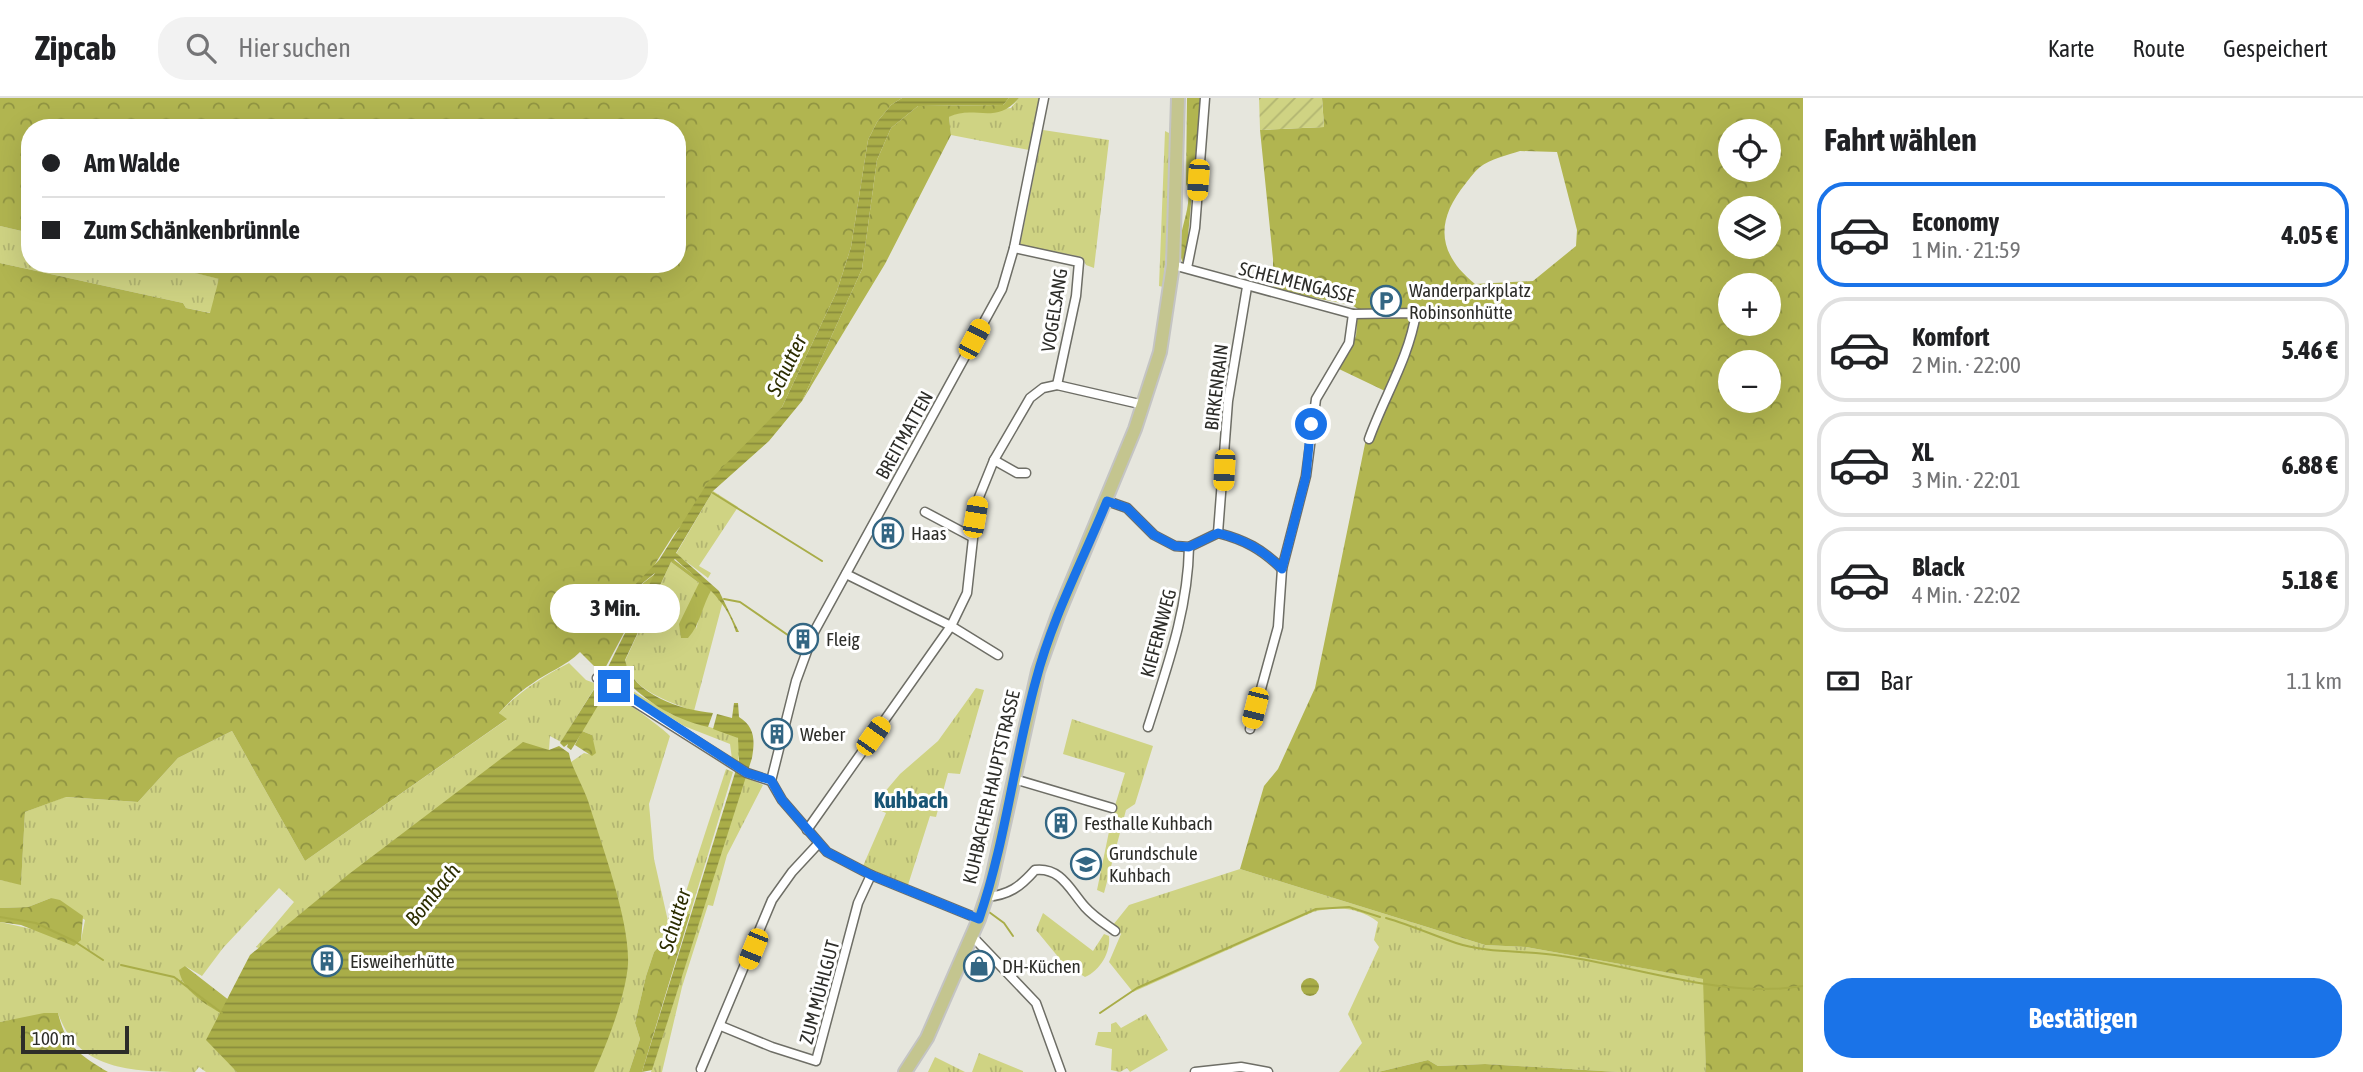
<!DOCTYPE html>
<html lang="de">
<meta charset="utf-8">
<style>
body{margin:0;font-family:"Asap Condensed",sans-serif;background:#f2f2f2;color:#202124;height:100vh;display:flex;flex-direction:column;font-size:26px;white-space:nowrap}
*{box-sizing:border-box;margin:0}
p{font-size:23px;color:#757577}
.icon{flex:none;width:38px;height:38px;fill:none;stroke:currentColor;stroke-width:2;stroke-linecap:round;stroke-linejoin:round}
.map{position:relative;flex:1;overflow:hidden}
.side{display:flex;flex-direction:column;background:#fff;width:560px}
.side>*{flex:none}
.top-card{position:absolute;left:21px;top:21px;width:665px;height:154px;border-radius:28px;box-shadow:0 7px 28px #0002;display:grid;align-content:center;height:154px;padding:0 21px;background:#fff}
.fabs{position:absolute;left:1718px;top:21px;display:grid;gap:14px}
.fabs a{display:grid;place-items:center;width:63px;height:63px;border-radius:50%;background:#fff;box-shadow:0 7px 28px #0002;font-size:35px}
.scale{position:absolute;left:21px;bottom:18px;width:108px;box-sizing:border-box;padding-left:7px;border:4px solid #2d2d29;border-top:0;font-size:19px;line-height:24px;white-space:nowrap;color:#2d2d29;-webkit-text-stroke:5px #fff;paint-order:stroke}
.end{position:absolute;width:32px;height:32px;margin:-16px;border:9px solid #1a73e8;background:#fff;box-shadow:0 0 0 4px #fff}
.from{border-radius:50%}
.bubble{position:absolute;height:49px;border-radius:24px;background:#fff;box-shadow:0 7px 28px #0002;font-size:23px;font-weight:700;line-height:49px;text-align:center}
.car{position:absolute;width:21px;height:42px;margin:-21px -10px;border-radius:9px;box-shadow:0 0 5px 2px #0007;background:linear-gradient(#f5c518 24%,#345 0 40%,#f5c518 0 76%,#345 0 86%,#f5c518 0)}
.top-card b{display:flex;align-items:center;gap:24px;height:66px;font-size:26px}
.top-card b+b{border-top:2px solid #e0e0e0}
.top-card i{width:18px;height:18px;background:#202124}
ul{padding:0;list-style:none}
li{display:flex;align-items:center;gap:21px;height:105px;margin:0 14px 10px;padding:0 7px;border:4px solid #e0e0e0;border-radius:28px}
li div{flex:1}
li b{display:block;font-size:26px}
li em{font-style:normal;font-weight:700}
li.on{border-color:#1a73e8}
li>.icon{width:63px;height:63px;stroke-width:1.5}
h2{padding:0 21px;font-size:32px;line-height:84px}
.pay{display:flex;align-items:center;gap:18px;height:77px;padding:0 21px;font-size:26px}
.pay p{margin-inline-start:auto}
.cta{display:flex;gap:14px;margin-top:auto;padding:14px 21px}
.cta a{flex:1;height:80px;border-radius:28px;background:#1a73e8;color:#fff;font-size:28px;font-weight:700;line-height:80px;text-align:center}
header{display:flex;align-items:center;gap:42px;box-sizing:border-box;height:98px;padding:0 35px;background:#fff;border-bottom:2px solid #e0e0e0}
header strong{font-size:33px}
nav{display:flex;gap:38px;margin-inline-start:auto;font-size:24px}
.search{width:490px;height:63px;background:#f2f2f2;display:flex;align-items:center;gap:18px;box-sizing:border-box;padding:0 24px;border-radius:28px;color:#757577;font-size:26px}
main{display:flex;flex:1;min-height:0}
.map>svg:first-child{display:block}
</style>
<header>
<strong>Zipcab</strong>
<div class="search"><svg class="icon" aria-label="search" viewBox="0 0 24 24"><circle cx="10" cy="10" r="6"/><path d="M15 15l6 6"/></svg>Hier suchen</div>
<nav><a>Karte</a><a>Route</a><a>Gespeichert</a></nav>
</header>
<main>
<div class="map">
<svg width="1803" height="974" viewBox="0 0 1803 974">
<defs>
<pattern id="grass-tufts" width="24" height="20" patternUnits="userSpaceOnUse" patternTransform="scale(1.75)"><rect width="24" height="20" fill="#cfd383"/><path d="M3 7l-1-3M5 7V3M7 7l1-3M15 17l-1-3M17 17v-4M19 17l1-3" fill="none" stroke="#b2b571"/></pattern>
<pattern id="forest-crowns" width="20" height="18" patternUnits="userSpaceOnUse" patternTransform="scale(1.75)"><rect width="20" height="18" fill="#b1b550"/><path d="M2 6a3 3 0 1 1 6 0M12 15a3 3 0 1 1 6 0" fill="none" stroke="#909442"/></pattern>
<pattern id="garden-furrows" width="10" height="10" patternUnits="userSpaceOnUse" patternTransform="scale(1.75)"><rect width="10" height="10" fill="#cfd383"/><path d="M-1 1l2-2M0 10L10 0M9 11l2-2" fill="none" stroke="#b2b571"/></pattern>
<pattern id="water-rules" width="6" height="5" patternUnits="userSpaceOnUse" patternTransform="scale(1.75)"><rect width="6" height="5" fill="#a9ad48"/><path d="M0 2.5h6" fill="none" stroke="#8a8d3c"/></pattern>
</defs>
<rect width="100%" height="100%" fill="#e6e6dd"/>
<g fill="url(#grass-tufts)">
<polygon points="1019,0 1040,0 1029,52 951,37 949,19 956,15 1011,10"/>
<polygon points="1043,32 1109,42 1094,170 1086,167 1082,159 1020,147"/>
<polygon points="1165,33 1169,35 1169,65 1173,76 1163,189 1159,188"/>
<polygon points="0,128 30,135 30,166 159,166 220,181 211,215 186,210 183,205 0,165"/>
<polygon points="713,393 738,409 699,468 711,475 708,480 676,456"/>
<path d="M671,464L699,485L696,531L704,503L712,491L723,503L694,613C669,604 631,592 625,563Z"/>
<path d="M569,565L586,582L597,586L561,644L550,638L549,652L558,650L569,656L571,664L584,655L592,657V637L582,633L606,591C613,594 667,633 670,638L649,706L654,761L668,823L663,844L654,854L646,878L635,925L640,941L629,974H583L256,849L294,804L279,790L223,850L202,878L185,868L195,897L222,915L267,974H206L199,969L195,974C134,974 78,974 58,915L0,924V824L81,842L85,822L51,800L28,809L0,810V782L21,786L25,714L65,699L138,704L178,660L232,633L305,763L506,622L499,615C520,593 542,579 569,565Z"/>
<polygon points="618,574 633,593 671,616 736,638 741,644 738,664 732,661 730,646 684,628 611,582"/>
<polygon points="976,590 984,592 960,676 948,675 936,719 930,718 908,787 863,768 886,715 872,709 900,676 938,643"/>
<polygon points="1072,621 1153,648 1135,706 1126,712 1104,795 1097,792 1113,714 1125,675 1063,656"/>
<polygon points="726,671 733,674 690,816 680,812"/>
<polygon points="745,679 763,687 727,757 713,808 708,807 682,889 662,974 651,974"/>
<path d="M1240,771L1485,847L1526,849L1704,881L1706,974H1618L1485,966L1438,968L1428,962L1378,974H1339L1362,945L1348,916L1379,849L1374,842L1378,824C1358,809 1336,808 1313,814L1133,894L1109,864L1121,836L1113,827L1129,807Z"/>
<path d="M1043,815L1093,853L1104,836L1109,838C1111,854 1100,873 1085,879L1064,866L1036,832Z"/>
<polygon points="1146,916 1168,952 1130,974 1127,970 1120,974 1111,972 1112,951 1095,947 1098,934 1111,934 1111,926 1116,924 1121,930"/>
<polygon points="979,955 1023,973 1023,974 972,974"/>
<polygon points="935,959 965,974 928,974"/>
</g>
<g fill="url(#forest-crowns)" fill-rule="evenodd">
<path d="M0,0H902L891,7L877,24L868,42L851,149L837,193L782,309L674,436L650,474L627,495L615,524L628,497L656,475L602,576L580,554C566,568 548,574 533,585C520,593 509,604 499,615L507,621L305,763L232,633L178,660L138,704L66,699L25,714L21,787L0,782V165L183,205L186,210L210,215L219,181L159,166H258L271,175L277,166H677V30H30V135L0,128Z"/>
<path d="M1009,0H1019C995,28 974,6 949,19L951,37L885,166L802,303L862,171L877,62L891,30L918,8L1003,7Z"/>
<path d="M1187,0H1201L1186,159L1183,165C1171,140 1196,111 1186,85Z"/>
<path d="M1322,0H1803V974H1706L1703,881L1526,849L1485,847L1240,771L1264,688L1278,671L1315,590L1366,341L1385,293L1339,271L1356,238L1358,211L1352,207L1273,192V161L1260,32L1324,29ZM1731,33H1769V72H1731ZM1520,53L1557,54L1577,132L1576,148L1533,183L1475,186C1437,155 1435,123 1466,85C1470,80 1475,73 1480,69C1490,61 1508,57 1520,53ZM1731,110H1769V149H1731ZM1731,187H1769V226H1731ZM1731,264H1769V303H1731Z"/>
<path d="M673,461L712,491C702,507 701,526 688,540H681L679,526L699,485L671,464Z"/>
<polygon points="582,633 592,637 596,655 592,658 575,647"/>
<polygon points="51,800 60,802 83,818 81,842 74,848 21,827 0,824 0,810 28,809"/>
<polygon points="671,810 690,816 642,974 629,974 640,941 635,925 646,878 654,854 663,844"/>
<path d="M185,868L279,941C249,928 184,906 179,872Z"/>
<path d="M44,915H58C66,948 79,957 108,974H0V924Z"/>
<polygon points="1428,962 1438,968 1485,966 1618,974 1378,974"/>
</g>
<polygon fill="url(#garden-furrows)" points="1259,0 1322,0 1324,29 1260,32"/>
<g fill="url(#water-rules)">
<path d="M902,0H1009L1003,7L918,8L891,30L877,62L862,171L802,303L769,343L713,393L676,455L719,493L739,534H736C725,498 701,485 675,461L671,464L625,562C632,597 682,612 713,615L708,629C670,620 643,602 618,574L575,646L571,652L567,649L568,646L564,649L560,645L607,571L655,475L628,497L614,529L611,527L627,495L659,462L708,384L782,309L837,193L851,149L868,42L877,24L891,7Z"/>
<path d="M734,605H738L739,619C755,629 755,642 752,660L652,972L642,974L739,662L738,640L713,631L717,616L732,620Z"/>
<path d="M523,644L549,652L559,648L569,655C570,667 586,693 590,709C603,751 630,824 628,866C626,897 607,946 594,974H237L206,942L250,857L349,776Z"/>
<circle cx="1310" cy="889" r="9"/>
</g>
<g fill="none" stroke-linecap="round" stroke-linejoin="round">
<g stroke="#a9ad48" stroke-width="2">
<polyline points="713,395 822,463"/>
<polyline points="724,501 740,504 795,542"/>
<polyline points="989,814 1004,825 1013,838"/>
<polyline points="0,819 36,825 74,843 103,862"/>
<path d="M1386,820C1410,827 1433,837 1456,845C1489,856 1527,852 1562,858C1640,869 1723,901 1803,888"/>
<polyline points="121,867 174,879 222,915"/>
<polyline points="1100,915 1137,890 1316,811 1349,809 1380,819"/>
</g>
<g stroke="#6e6e66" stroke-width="11">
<g id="street">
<polyline points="1014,150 1079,164 1076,198 1057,287"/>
<path d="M1173,167L1353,216L1416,215C1409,260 1384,299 1369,341"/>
<polyline points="1187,170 1195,130 1205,0"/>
<polyline points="994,362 1017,375 1026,375"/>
<path d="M1107,403L1127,410L1154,437L1175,448L1189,449L1218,435C1245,442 1262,451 1282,471"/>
<polyline points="925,414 972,439"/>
<polyline points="1218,435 1228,303 1247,189"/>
<polyline points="846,476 951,528 998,557"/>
<polyline points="597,580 747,675 771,683 782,702 827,754 871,777 979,821"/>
<path d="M1148,629C1167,569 1188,512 1189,449"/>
<polyline points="1250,631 1278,529 1282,471 1306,378 1316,301 1349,245 1353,216"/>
<polyline points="1014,681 1112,710"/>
<polyline points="771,683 796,583 814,534 1002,191 1014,150 1044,0"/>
<polyline points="807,732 951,528 967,495 977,404 994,362 1030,300 1043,290 1057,287 1144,307"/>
<path d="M986,799C1009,797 1020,789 1035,772C1061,769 1070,792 1085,809C1094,819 1104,825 1115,833"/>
<polyline points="972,838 1036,905 1061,974"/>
<polyline points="721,928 772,949 816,963 858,805 871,777"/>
<polyline points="701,971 772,802 792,774 818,746"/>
<polyline points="1195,974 1241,969 1268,974"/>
</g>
</g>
<g stroke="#c4c4c3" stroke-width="16">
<polyline id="primary" points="905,974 927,940 979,821 991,785 1038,573 1058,517 1135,331 1160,254 1173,167 1178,0"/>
</g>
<use href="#street" stroke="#fff" stroke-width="8"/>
<use href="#primary" stroke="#c4c58f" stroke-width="12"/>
</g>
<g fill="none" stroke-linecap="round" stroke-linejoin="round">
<path stroke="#1a73e8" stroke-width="9" d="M614,588L747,675L771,682L782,702L827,754L871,777L979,821C1006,743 1014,661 1036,582C1052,520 1083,462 1107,403L1127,410L1154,437L1175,448L1189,449L1218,435C1245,442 1262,451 1282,471L1306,378L1311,326"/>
</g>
<defs>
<g id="parking-ring" transform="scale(1.575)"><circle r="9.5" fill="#fff" stroke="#336683" stroke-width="1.5"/><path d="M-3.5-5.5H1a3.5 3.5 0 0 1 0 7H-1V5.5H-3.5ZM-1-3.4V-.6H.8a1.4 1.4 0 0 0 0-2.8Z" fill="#336683"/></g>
<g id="building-ring" transform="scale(1.575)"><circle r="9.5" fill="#fff" stroke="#336683" stroke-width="1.5"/><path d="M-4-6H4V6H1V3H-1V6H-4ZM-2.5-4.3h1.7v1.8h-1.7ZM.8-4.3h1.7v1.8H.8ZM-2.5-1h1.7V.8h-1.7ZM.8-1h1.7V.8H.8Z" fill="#336683"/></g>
<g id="school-ring" transform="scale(1.575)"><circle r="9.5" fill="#fff" stroke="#336683" stroke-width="1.5"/><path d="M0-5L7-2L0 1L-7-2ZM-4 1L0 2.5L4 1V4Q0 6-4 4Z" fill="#336683"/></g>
<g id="shop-ring" transform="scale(1.575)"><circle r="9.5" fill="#fff" stroke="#336683" stroke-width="1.5"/><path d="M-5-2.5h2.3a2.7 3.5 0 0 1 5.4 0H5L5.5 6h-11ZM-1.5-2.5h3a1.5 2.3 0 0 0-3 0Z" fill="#336683"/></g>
</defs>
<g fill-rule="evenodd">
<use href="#parking-ring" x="1386" y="203"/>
<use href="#building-ring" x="888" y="435"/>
<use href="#building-ring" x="803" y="541"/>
<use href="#building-ring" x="777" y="636"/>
<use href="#building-ring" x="1061" y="725"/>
<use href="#school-ring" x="1086" y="766"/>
<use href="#building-ring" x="327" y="863"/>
<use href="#shop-ring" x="979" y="868"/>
</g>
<g text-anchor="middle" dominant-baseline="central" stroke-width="6" stroke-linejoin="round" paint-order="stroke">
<g font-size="19" fill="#2d2d29" stroke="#fff">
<text transform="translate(1297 184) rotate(14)">SCHELMENGASSE</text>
<text transform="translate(1054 212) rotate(-81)">VOGELSANG</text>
<text transform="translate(1216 289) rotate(-83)">BIRKENRAIN</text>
<text transform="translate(904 337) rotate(-61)">BREITMATTEN</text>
<text transform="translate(1158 535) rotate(-75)">KIEFERNWEG</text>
<text transform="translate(991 689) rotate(-77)">KUHBACHER HAUPTSTRASSE</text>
<text transform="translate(819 894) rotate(-75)">ZUM MÜHLGUT</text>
</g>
<g font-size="19" fill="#2d2d29" stroke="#fff" text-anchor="start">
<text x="1409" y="192">Wanderparkplatz<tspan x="1409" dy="22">Robinsonhütte</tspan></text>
<text x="911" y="435">Haas</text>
<text x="826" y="541">Fleig</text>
<text x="800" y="636">Weber</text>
<text x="1084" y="725">Festhalle Kuhbach</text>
<text x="1109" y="755">Grundschule<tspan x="1109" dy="22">Kuhbach</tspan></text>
<text x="350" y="863">Eisweiherhütte</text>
<text x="1002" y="868">DH-Küchen</text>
</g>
<g font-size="21" font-style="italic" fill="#2c2d01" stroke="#fff">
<text transform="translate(786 267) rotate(-64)">Schutter</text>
<text transform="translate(432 796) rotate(-51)">Bombach</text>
<text transform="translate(674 822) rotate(-73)">Schutter</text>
</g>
<g font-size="23" font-weight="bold" fill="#185575" stroke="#fff">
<text x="911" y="702">Kuhbach</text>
</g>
</g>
</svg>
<div class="fabs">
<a><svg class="icon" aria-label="locate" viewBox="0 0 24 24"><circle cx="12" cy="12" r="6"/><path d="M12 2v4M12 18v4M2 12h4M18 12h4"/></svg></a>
<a><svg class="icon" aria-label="layers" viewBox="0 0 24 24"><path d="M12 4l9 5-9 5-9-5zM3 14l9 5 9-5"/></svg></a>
<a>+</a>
<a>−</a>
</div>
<div class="scale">100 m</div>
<i class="end from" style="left:1311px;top:326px"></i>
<i class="end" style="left:614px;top:588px"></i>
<div class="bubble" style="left:550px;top:486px;width:130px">3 Min.</div>
<i class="car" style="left:1198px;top:82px;rotate:184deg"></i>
<i class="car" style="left:974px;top:241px;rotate:28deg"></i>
<i class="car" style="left:1224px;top:372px;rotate:183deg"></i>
<i class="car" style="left:975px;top:419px;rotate:10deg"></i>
<i class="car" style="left:1255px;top:610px;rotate:194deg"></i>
<i class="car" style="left:873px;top:638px;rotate:35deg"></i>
<i class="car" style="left:753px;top:851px;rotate:202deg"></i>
<div class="top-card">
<b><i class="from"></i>Am Walde</b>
<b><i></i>Zum Schänkenbrünnle</b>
</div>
</div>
<section class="side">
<h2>Fahrt wählen</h2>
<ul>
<li class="on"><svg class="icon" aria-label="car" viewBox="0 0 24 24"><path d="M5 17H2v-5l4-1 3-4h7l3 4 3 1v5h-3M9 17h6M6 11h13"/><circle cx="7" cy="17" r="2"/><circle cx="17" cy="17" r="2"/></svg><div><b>Economy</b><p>1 Min. · 21:59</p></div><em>4.05 €</em></li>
<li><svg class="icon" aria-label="car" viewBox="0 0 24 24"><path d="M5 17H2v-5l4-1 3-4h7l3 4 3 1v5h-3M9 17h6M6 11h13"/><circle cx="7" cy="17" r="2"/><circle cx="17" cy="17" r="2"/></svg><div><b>Komfort</b><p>2 Min. · 22:00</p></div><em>5.46 €</em></li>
<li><svg class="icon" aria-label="car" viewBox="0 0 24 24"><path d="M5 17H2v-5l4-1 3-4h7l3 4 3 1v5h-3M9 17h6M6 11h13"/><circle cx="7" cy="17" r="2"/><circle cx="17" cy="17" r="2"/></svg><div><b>XL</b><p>3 Min. · 22:01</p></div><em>6.88 €</em></li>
<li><svg class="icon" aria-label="car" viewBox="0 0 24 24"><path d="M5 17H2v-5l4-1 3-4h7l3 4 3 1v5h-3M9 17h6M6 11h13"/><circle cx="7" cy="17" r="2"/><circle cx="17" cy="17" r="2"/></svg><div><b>Black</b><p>4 Min. · 22:02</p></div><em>5.18 €</em></li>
</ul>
<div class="pay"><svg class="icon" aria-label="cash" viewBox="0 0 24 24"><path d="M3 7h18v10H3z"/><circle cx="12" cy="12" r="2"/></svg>Bar<p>1.1 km</p></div>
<div class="cta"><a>Bestätigen</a></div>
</section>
</main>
